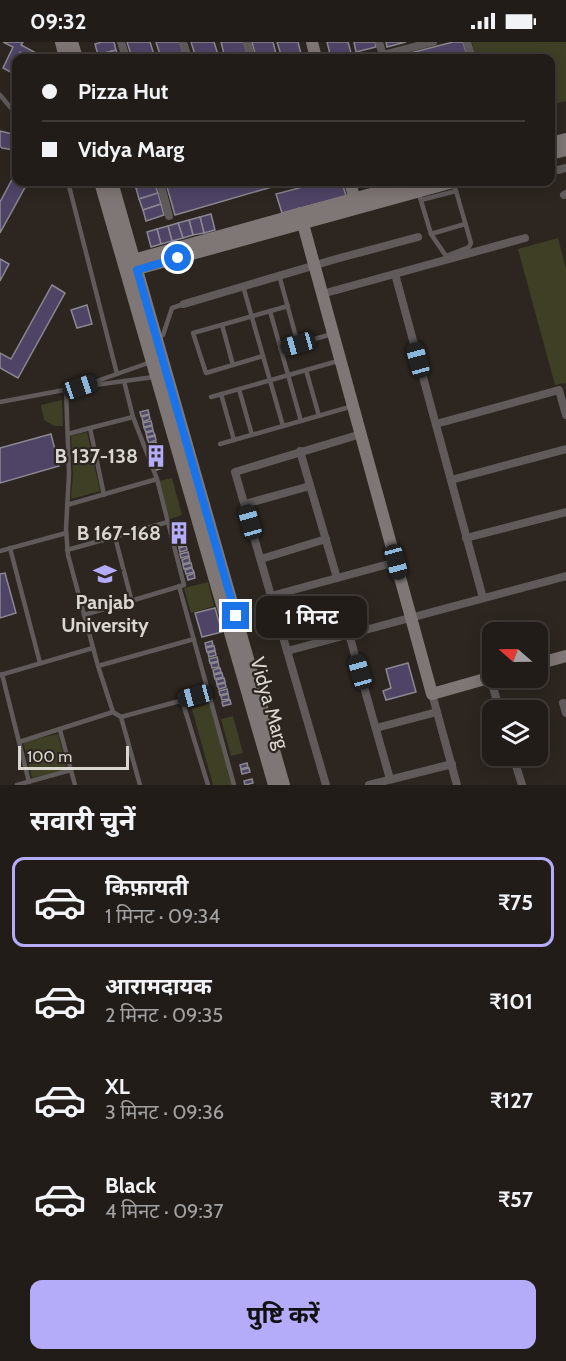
<!DOCTYPE html>
<html lang="hi">
<meta charset="utf-8">
<style>
body{margin:0;font-family:Cabin,"Noto Sans Devanagari",sans-serif;background:#2a2521;color:#f1f3f6;height:100vh;display:flex;flex-direction:column;font-size:22px;white-space:nowrap}
*{box-sizing:border-box;margin:0}
p{font-size:20px;color:#a2a1a2}
.icon{flex:none;width:33px;height:33px;fill:none;stroke:currentColor;stroke-width:2;stroke-linecap:round;stroke-linejoin:round}
.map{position:relative;height:743px;overflow:hidden}
.drawer{display:flex;flex-direction:column;background:#221c18;flex:1}
.drawer>*{flex:none}
.banner{position:absolute;left:12px;top:12px;width:543px;height:132px;border-radius:12px;box-shadow:0 3px 15px #0003,0 0 0 2px #3f3a37;display:grid;align-content:center;height:132px;padding:0 30px;background:#221c18}
.needle{width:39px;rotate:290deg}
.buttons{position:absolute;left:482px;top:580px;display:grid;gap:12px}
.buttons a{display:grid;place-items:center;width:66px;height:66px;border-radius:12px;background:#221c18;box-shadow:0 3px 15px #0003,0 0 0 2px #3f3a37;font-size:30px}
.scale{position:absolute;left:18px;bottom:15px;width:111px;box-sizing:border-box;padding-left:6px;border:3px solid #dad6d2;border-top:0;font-size:16px;line-height:21px;white-space:nowrap;color:#dad6d2;-webkit-text-stroke:4px #2d2620;paint-order:stroke}
.end{position:absolute;width:27px;height:27px;margin:-14px;border:8px solid #1a73e8;background:#fff;box-shadow:0 0 0 3px #fff}
.from{border-radius:50%}
.bubble{position:absolute;height:42px;border-radius:12px;background:#221c18;box-shadow:0 3px 15px #0003,0 0 0 2px #3f3a37;font-size:20px;font-weight:700;line-height:42px;text-align:center}
.car{position:absolute;width:18px;height:36px;margin:-18px -9px;border-radius:8px;box-shadow:0 0 4px 2px #0007;background:linear-gradient(#222 24%,#8ab4d8 0 40%,#222 0 76%,#8ab4d8 0 86%,#222 0)}
.banner b{display:flex;align-items:center;gap:21px;height:57px;font-size:22px}
.banner b+b{border-top:2px solid #3f3a37}
.banner i{width:15px;height:15px;background:#f1f3f6}
ul{padding:0;list-style:none}
li{display:flex;align-items:center;gap:18px;height:90px;margin:0 12px 9px;padding:0 18px;border:3px solid transparent;border-radius:12px}
li div{flex:1}
li b{display:block;font-size:22px}
li em{font-style:normal;font-weight:700}
li.active{border-color:#b4acf9}
li>.icon{width:54px;height:54px;stroke-width:1.5}
h2{padding:0 30px;font-size:27px;line-height:72px}
.cta{display:flex;gap:12px;margin-top:auto;padding:12px 30px}
.cta a{flex:1;height:69px;border-radius:12px;background:#b4acf9;color:#111;font-size:24px;font-weight:700;line-height:69px;text-align:center}
.status{display:flex;justify-content:space-between;align-items:center;height:42px;padding:0 30px;background:#221c18;direction:ltr}
.status svg{height:16px;fill:currentColor}
.map>svg:first-child{display:block}
</style>
<div class="status"><b>09:32</b><svg viewBox="0 0 49 12"><path d="M0 12V9h3v3zM5 12V6h3v6zM10 12V3h3v9zM15 12V0h3v12zM26 1h20v11H26zM47 4h2v5h-2z"/></svg></div>
<div class="map">
<svg width="566" height="743" viewBox="0 0 566 743">
<rect width="100%" height="100%" fill="#2d2620"/>
<g fill="#3e3f24">
<polygon points="472,0 566,0 566,59 551,63 550,16 476,16"/>
<polygon points="558,196 566,227 566,345 565,341 555,343 518,207"/>
<polygon points="62,358 63,384 54,384 44,378 41,363"/>
<polygon points="87,390 100,449 71,457 73,432 71,394"/>
<polygon points="172,436 182,473 170,477 159,439"/>
<polygon points="208,540 214,564 191,571 184,546"/>
<polygon points="211,661 232,743 213,743 192,667"/>
<polygon points="233,674 243,711 231,714 221,677"/>
<polygon points="58,692 67,727 32,736 23,700"/>
</g>
<g fill="#4f4466" stroke="#8a8790" stroke-width="1.5">
<polygon points="3,0 23,0 21,3 38,12 36,16 28,16 29,15 20,10 14,22 16,23 16,33 3,26 13,5"/>
<polygon points="102,0 114,0 116,8 98,13 95,2"/>
<polygon points="127,0 150,0 155,16 132,16"/>
<polygon points="156,0 180,0 184,16 161,16"/>
<polygon points="191,0 214,0 219,16 196,16"/>
<polygon points="221,0 244,0 248,16 225,16"/>
<polygon points="252,0 273,0 277,16 256,16"/>
<polygon points="277,0 298,0 302,16 282,16"/>
<polygon points="327,0 348,0 351,11 331,16"/>
<polygon points="354,0 375,0 376,5 356,10"/>
<polygon points="386,0 406,0 387,5"/>
<polygon points="453,0 463,0 468,16 391,16"/>
<polygon points="116,8 119,16 99,16 98,13"/>
<polygon points="16,42 16,57 11,55"/>
<polygon points="0,89 12,92 16,96 16,106 14,108 2,106 0,104"/>
<polygon points="16,130 16,140 28,140 0,191 0,160"/>
<polygon points="134,140 154,140 136,146"/>
<polygon points="154,140 158,151 139,157 136,146"/>
<polygon points="187,140 281,140 282,142 175,173 167,145"/>
<polygon points="322,140 342,140 346,154 282,171 276,152"/>
<polygon points="158,151 161,162 143,168 139,157"/>
<polygon points="161,162 164,173 146,179 143,168"/>
<polygon points="211,172 215,188 204,191 200,175"/>
<polygon points="200,175 204,191 193,193 189,178"/>
<polygon points="189,178 193,193 183,196 178,181"/>
<polygon points="178,181 183,196 172,199 168,184"/>
<polygon points="168,184 172,199 161,202 157,187"/>
<polygon points="157,187 161,202 151,205 147,190"/>
<polygon points="0,217 9,222 0,239"/>
<polygon points="52,243 65,251 18,336 0,326 0,311 11,317"/>
<polygon points="87,263 92,282 77,286 71,268"/>
<polygon points="148,368 149,372 141,374 140,370"/>
<polygon points="149,373 150,377 143,380 142,375"/>
<polygon points="151,379 152,383 144,385 143,381"/>
<polygon points="152,384 153,388 146,390 144,386"/>
<polygon points="153,389 155,393 147,395 146,391"/>
<polygon points="51,392 59,424 0,441 0,406"/>
<polygon points="155,394 156,398 149,401 147,396"/>
<polygon points="156,400 158,404 150,406 149,402"/>
<polygon points="158,406 159,410 152,412 150,408"/>
<polygon points="159,411 161,415 153,418 152,413"/>
<polygon points="161,417 162,421 155,423 153,419"/>
<polygon points="162,422 164,426 156,428 155,424"/>
<polygon points="180,483 181,487 174,489 173,485"/>
<polygon points="182,488 183,492 175,494 174,490"/>
<polygon points="183,493 184,497 177,499 176,495"/>
<polygon points="185,499 186,503 179,505 177,501"/>
<polygon points="186,504 187,508 180,510 179,506"/>
<polygon points="188,510 189,514 181,516 180,512"/>
<polygon points="189,515 190,520 183,522 182,518"/>
<polygon points="191,521 192,525 184,527 183,523"/>
<polygon points="192,526 194,530 186,532 185,528"/>
<polygon points="5,531 16,571 0,576 0,532"/>
<polygon points="194,531 195,536 188,538 187,534"/>
<polygon points="215,566 222,590 202,595 195,571"/>
<polygon points="212,599 213,603 206,605 205,601"/>
<polygon points="214,604 215,608 207,610 206,606"/>
<polygon points="215,609 216,613 209,615 208,611"/>
<polygon points="217,615 218,619 210,621 209,617"/>
<polygon points="218,620 219,625 212,626 211,622"/>
<polygon points="408,621 416,650 386,658 383,649 391,646 386,627"/>
<polygon points="220,626 221,630 214,632 213,628"/>
<polygon points="222,631 223,635 215,637 214,633"/>
<polygon points="224,636 225,640 217,642 216,638"/>
<polygon points="225,641 226,645 219,647 217,643"/>
<polygon points="227,647 228,651 220,653 219,649"/>
<polygon points="228,652 229,657 222,658 221,654"/>
<polygon points="230,658 231,662 223,664 222,660"/>
<polygon points="247,721 248,725 241,727 240,723"/>
<polygon points="249,726 250,730 242,732 241,728"/>
<polygon points="252,737 253,741 245,743 244,739"/>
</g>
<g fill="none" stroke-linecap="round" stroke-linejoin="round">
<g stroke="#605b5a" stroke-width="4.5">
<polyline points="0,53 16,72"/>
<polyline points="68,140 117,332"/>
<polyline points="419,152 431,192 446,214"/>
<polyline points="421,158 456,149"/>
<polyline points="431,192 465,182"/>
<polyline points="446,214 469,205 471,201 454,142"/>
<polyline points="279,233 298,302"/>
<polyline points="243,244 283,384"/>
<polyline points="270,269 301,379"/>
<polyline points="222,283 233,323"/>
<polyline points="157,297 163,293 172,266 184,262"/>
<polyline points="280,307 332,292"/>
<polyline points="263,314 206,331 193,291 288,264"/>
<polyline points="306,328 319,374"/>
<polyline points="80,345 151,320"/>
<polyline points="239,347 252,393"/>
<polyline points="66,348 69,431 66,487 68,513 98,624 113,670 121,675 140,743"/>
<polyline points="221,352 234,398"/>
<polyline points="211,355 338,319"/>
<polyline points="0,360 80,345 154,335"/>
<polyline points="90,386 133,375"/>
<polyline points="68,392 90,386 104,453"/>
<polyline points="220,402 353,364"/>
<polyline points="67,463 157,437"/>
<polyline points="115,495 132,560"/>
<polyline points="10,506 40,621"/>
<polyline points="67,508 168,480"/>
<polyline points="0,509 66,491"/>
<polyline points="179,544 234,743"/>
<polyline points="84,573 184,543 157,437 133,375 124,339"/>
<polyline points="98,624 194,597"/>
<polyline points="2,632 29,740"/>
<polyline points="0,633 93,606"/>
<polyline points="182,658 208,743"/>
<polyline points="121,675 209,651"/>
<polyline points="60,688 75,743"/>
<polyline points="19,700 113,670"/>
<polyline points="17,743 71,728"/>
</g>
<g stroke="#605b5a" stroke-width="8">
<polyline points="121,0 126,16"/>
<polyline points="183,0 188,16"/>
<polyline points="247,0 252,16"/>
<polyline points="379,0 383,13"/>
<polyline points="467,0 472,16"/>
<polyline points="371,16 433,0"/>
<polyline points="558,128 566,126"/>
<polyline points="160,140 169,174"/>
<polyline points="564,153 566,152"/>
<polyline points="395,232 483,556"/>
<polyline points="322,252 525,196"/>
<polyline points="184,262 336,217 418,195"/>
<polyline points="436,382 559,348 566,373"/>
<polyline points="300,409 337,536"/>
<polyline points="451,438 566,407"/>
<polyline points="245,462 310,444"/>
<polyline points="466,496 566,470"/>
<polyline points="261,517 326,497"/>
<polyline points="271,554 396,520"/>
<polyline points="349,592 390,737"/>
<polyline points="287,609 566,534"/>
<polyline points="490,635 500,669"/>
<polyline points="432,652 457,743"/>
<polyline points="563,661 566,671"/>
<polyline points="376,686 437,670"/>
<polyline points="513,714 522,743"/>
<polyline points="326,743 235,430 361,392"/>
<polyline points="369,743 452,722"/>
</g>
<g stroke="#7f7776" stroke-width="12">
<polyline points="61,0 65,16"/>
<polyline points="72,0 77,16"/>
<polyline points="312,0 316,16"/>
<polyline points="550,101 566,97"/>
<polyline points="550,112 566,108"/>
<polyline points="100,140 274,743"/>
<polyline points="112,140 284,743"/>
<polyline points="350,140 356,162"/>
<polyline points="300,171 432,652 492,635"/>
<polyline points="126,220 414,140"/>
<polyline points="130,229 453,140"/>
<polyline points="537,622 566,614"/>
</g>
</g>
<g fill="none" stroke-linecap="round" stroke-linejoin="round">
<polyline stroke="#1a73e8" stroke-width="8" points="178,216 137,228 236,574"/>
</g>
<defs>
<g id="building-bare" transform="scale(1.8)"><path d="M-4-6H4V6H1V3H-1V6H-4ZM-2.5-4.3h1.7v1.8h-1.7ZM.8-4.3h1.7v1.8H.8ZM-2.5-1h1.7V.8h-1.7ZM.8-1h1.7V.8H.8Z" fill="#b4acf9" stroke="#2d2620" stroke-width="2.5" paint-order="stroke"/></g>
<g id="university-bare" transform="scale(1.8)"><path d="M0-5L7-2L0 1L-7-2ZM-4 1L0 2.5L4 1V4Q0 6-4 4Z" fill="#b4acf9" stroke="#2d2620" stroke-width="2.5" paint-order="stroke"/></g>
</defs>
<g fill-rule="evenodd">
<use href="#building-bare" x="156" y="414"/>
<use href="#building-bare" x="179" y="491"/>
<use href="#university-bare" x="105" y="532"/>
</g>
<g text-anchor="middle" dominant-baseline="central" stroke-width="4.5" stroke-linejoin="round" paint-order="stroke">
<g font-size="20" font-weight="bold" fill="#dad6d2" stroke="#2d2620" text-anchor="end">
<text x="138" y="414">B 137-138</text>
<text x="161" y="491">B 167-168</text>
<text x="105" y="560" text-anchor="middle">Panjab<tspan x="105" dy="23">University</tspan></text>
</g>
<g font-size="20" fill="#dad6d2" stroke="#2d2620">
<text transform="translate(270 661) rotate(74)">Vidya Marg</text>
</g>
</g>
</svg>
<div class="buttons">
<a><svg class="needle" viewBox="-14 -14 28 28"><path d="M0-13l5 13h-10z" fill="#e53935"/><path d="M0 13l5-13h-10z" fill="#a2a1a2"/></svg></a>
<a><svg class="icon" aria-label="layers" viewBox="0 0 24 24"><path d="M12 4l9 5-9 5-9-5zM3 14l9 5 9-5"/></svg></a>
</div>
<div class="scale">100 m</div>
<i class="end from" style="left:178px;top:216px"></i>
<i class="end" style="left:236px;top:574px"></i>
<div class="bubble" style="left:256px;top:554px;width:111px">1 मिनट</div>
<i class="car" style="left:298px;top:302px;rotate:254deg"></i>
<i class="car" style="left:418px;top:318px;rotate:345deg"></i>
<i class="car" style="left:80px;top:345px;rotate:71deg"></i>
<i class="car" style="left:250px;top:480px;rotate:344deg"></i>
<i class="car" style="left:396px;top:520px;rotate:165deg"></i>
<i class="car" style="left:360px;top:630px;rotate:344deg"></i>
<i class="car" style="left:195px;top:654px;rotate:255deg"></i>
<div class="banner">
<b><i class="from"></i>Pizza Hut</b>
<b><i></i>Vidya Marg</b>
</div>
</div>
<section class="drawer">
<h2>सवारी चुनें</h2>
<ul>
<li class="active"><svg class="icon" aria-label="car" viewBox="0 0 24 24"><path d="M5 17H2v-5l4-1 3-4h7l3 4 3 1v5h-3M9 17h6M6 11h13"/><circle cx="7" cy="17" r="2"/><circle cx="17" cy="17" r="2"/></svg><div><b>किफ़ायती</b><p>1 मिनट · 09:34</p></div><em>₹75</em></li>
<li><svg class="icon" aria-label="car" viewBox="0 0 24 24"><path d="M5 17H2v-5l4-1 3-4h7l3 4 3 1v5h-3M9 17h6M6 11h13"/><circle cx="7" cy="17" r="2"/><circle cx="17" cy="17" r="2"/></svg><div><b>आरामदायक</b><p>2 मिनट · 09:35</p></div><em>₹101</em></li>
<li><svg class="icon" aria-label="car" viewBox="0 0 24 24"><path d="M5 17H2v-5l4-1 3-4h7l3 4 3 1v5h-3M9 17h6M6 11h13"/><circle cx="7" cy="17" r="2"/><circle cx="17" cy="17" r="2"/></svg><div><b>XL</b><p>3 मिनट · 09:36</p></div><em>₹127</em></li>
<li><svg class="icon" aria-label="car" viewBox="0 0 24 24"><path d="M5 17H2v-5l4-1 3-4h7l3 4 3 1v5h-3M9 17h6M6 11h13"/><circle cx="7" cy="17" r="2"/><circle cx="17" cy="17" r="2"/></svg><div><b>Black</b><p>4 मिनट · 09:37</p></div><em>₹57</em></li>
</ul>
<div class="cta"><a>पुष्टि करें</a></div>
</section>
